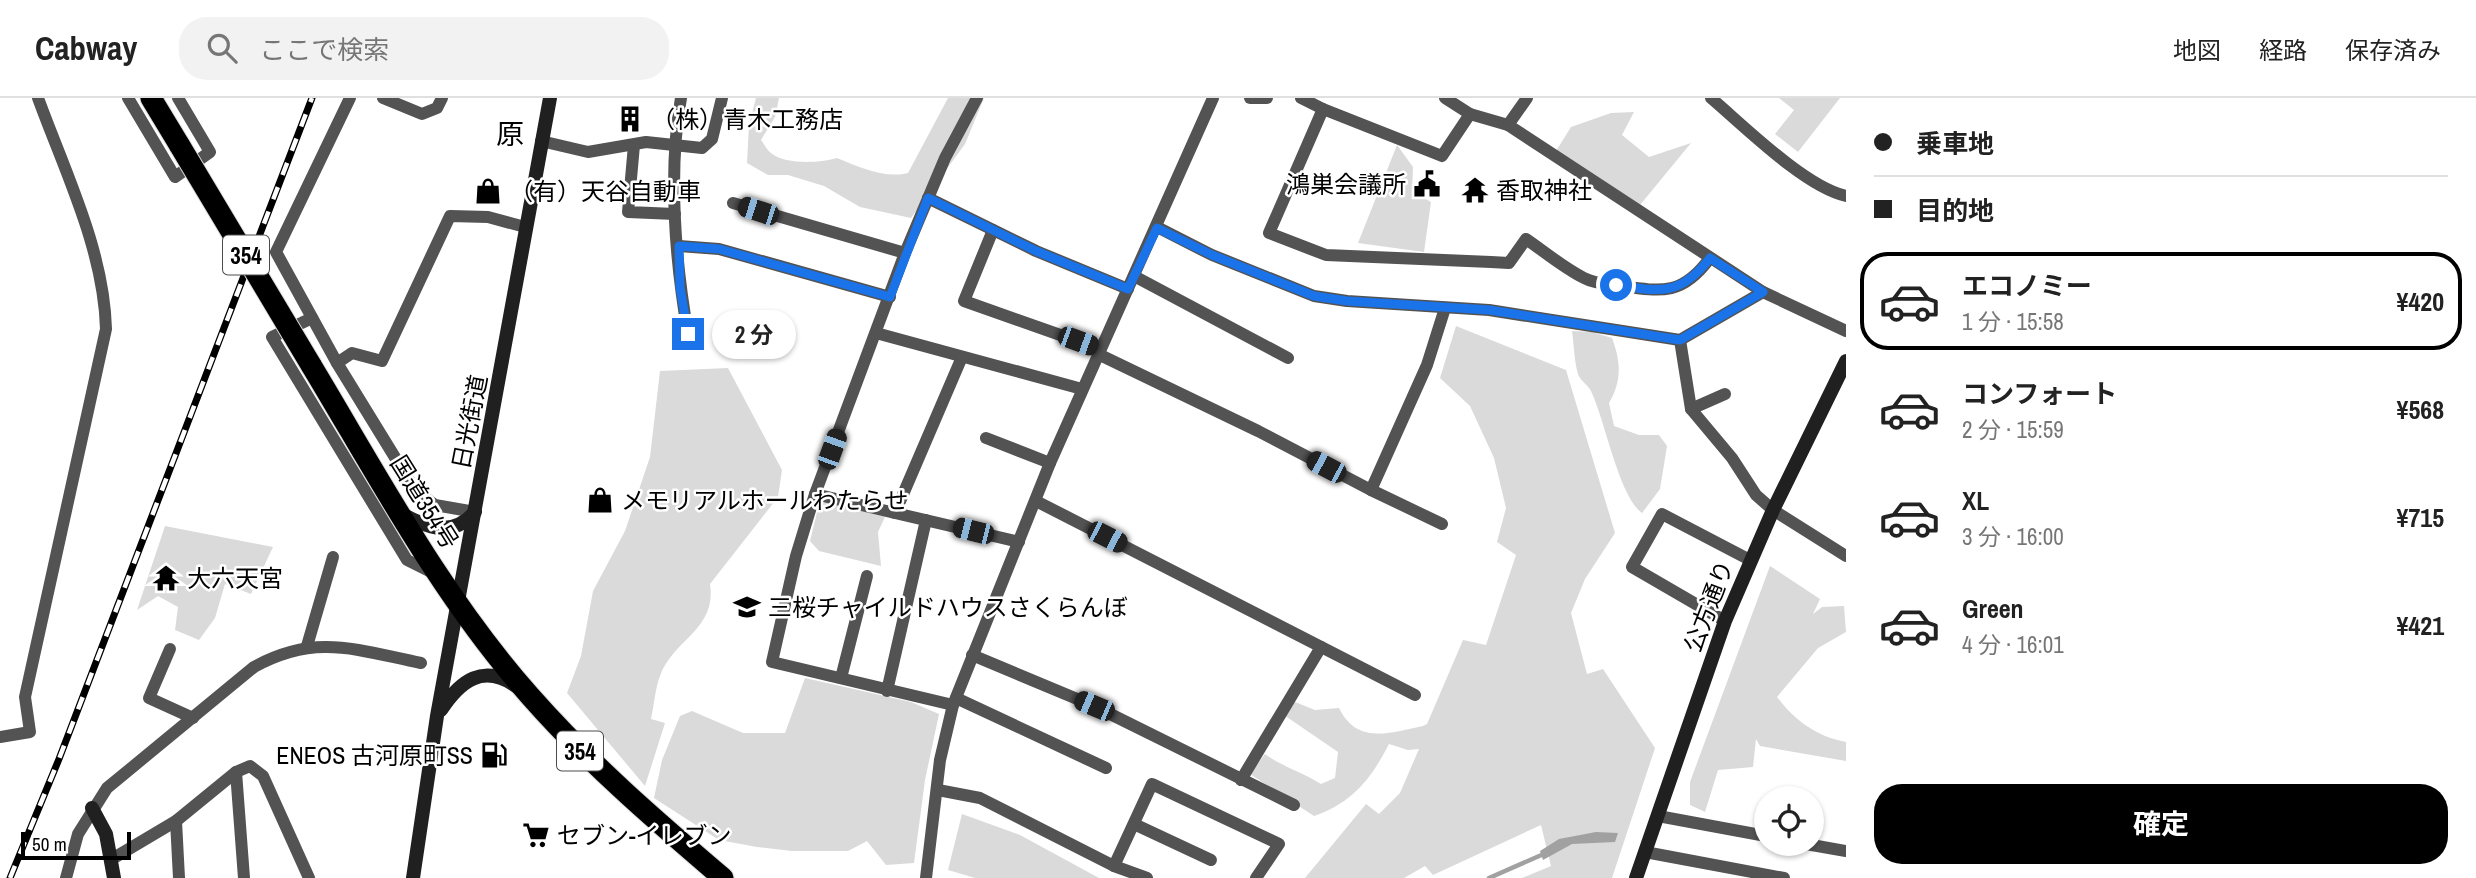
<!DOCTYPE html>
<html lang="ja">
<meta charset="utf-8">
<style>
body{margin:0;font-family:"Archivo Narrow","Noto Sans JP",sans-serif;background:#f2f2f2;color:#222;height:100vh;display:flex;flex-direction:column;font-size:26px;white-space:nowrap}
*{box-sizing:border-box;margin:0}
p{font-size:23px;color:#767676}
.icon{flex:none;width:38px;height:38px;fill:none;stroke:currentColor;stroke-width:2;stroke-linecap:round;stroke-linejoin:round}
.map{position:relative;flex:1;overflow:hidden}
.sheet{display:flex;flex-direction:column;background:#fff;width:630px}
.sheet>*{flex:none}
.hud{display:grid;align-content:center;height:154px;padding:0 28px;background:#fff}
.tools{position:absolute;left:1754px;top:688px;display:grid;gap:14px}
.tools a{display:grid;place-items:center;width:70px;height:70px;border-radius:50%;background:#fff;box-shadow:0 2px 5px #0004;font-size:35px}
.scale{position:absolute;left:21px;bottom:18px;width:110px;box-sizing:border-box;padding-left:7px;border:4px solid #000;border-top:0;font-size:19px;line-height:24px;white-space:nowrap;color:#000;-webkit-text-stroke:5px #fff;paint-order:stroke}
.end{position:absolute;width:32px;height:32px;margin:-16px;border:9px solid #1a73e8;background:#fff;box-shadow:0 0 0 4px #fff}
.from{border-radius:50%}
.bubble{position:absolute;height:49px;border-radius:24px;background:#fff;box-shadow:0 2px 5px #0004;font-size:23px;font-weight:700;line-height:49px;text-align:center}
.car{position:absolute;width:21px;height:42px;margin:-21px -10px;border-radius:9px;box-shadow:0 0 5px 2px #0007;background:linear-gradient(#222 24%,#8ab4d8 0 40%,#222 0 76%,#8ab4d8 0 86%,#222 0)}
.hud b{display:flex;align-items:center;gap:24px;height:66px;font-size:26px}
.hud b+b{border-top:2px solid #e0e0e0}
.hud i{width:18px;height:18px;background:#222}
ul{padding:0;list-style:none}
li{display:flex;align-items:center;gap:21px;height:98px;margin:0 14px 10px;padding:0 14px;border:4px solid transparent;border-radius:28px}
li div{flex:1}
li b{display:block;font-size:26px}
li em{font-style:normal;font-weight:700}
li.selected{border-color:#000}
li>.icon{width:63px;height:63px;stroke-width:1.5}
.action{display:flex;gap:14px;margin-top:auto;padding:14px 28px}
.action a{flex:1;height:80px;border-radius:28px;background:#000;color:#fff;font-size:28px;font-weight:700;line-height:80px;text-align:center}
header{display:flex;align-items:center;gap:42px;box-sizing:border-box;height:98px;padding:0 35px;background:#fff;border-bottom:2px solid #e0e0e0}
header strong{font-size:33px}
nav{display:flex;gap:38px;margin-inline-start:auto;font-size:24px}
.search{width:490px;height:63px;background:#f2f2f2;display:flex;align-items:center;gap:18px;box-sizing:border-box;padding:0 24px;border-radius:28px;color:#767676;font-size:26px}
main{display:flex;flex:1;min-height:0}
.map>svg:first-child{display:block}
</style>
<header>
<strong>Cabway</strong>
<div class="search"><svg class="icon" aria-label="search" viewBox="0 0 24 24"><circle cx="10" cy="10" r="6"/><path d="M15 15l6 6"/></svg>ここで検索</div>
<nav><a>地図</a><a>経路</a><a>保存済み</a></nav>
</header>
<main>
<div class="map">
<svg width="1846" height="780" viewBox="0 0 1846 780">
<rect width="100%" height="100%" fill="#fff"/>
<g fill="#dadada">
<path d="M756,0H779L775,19L761,42C764,46 767,52 771,55C785,67 821,65 837,60C859,69 885,81 908,75L948,0H984L965,46L911,120L860,109L824,88L788,77H768L747,65L749,27Z"/>
<polygon points="1779,0 1840,0 1798,54 1775,36 1794,12"/>
<polygon points="1634,14 1622,37 1649,59 1691,45 1640,107 1556,53 1571,29 1611,15"/>
<polygon points="1397,47 1413,69 1412,93 1431,104 1424,154 1358,145"/>
<path d="M1456,228L1566,272L1615,435L1585,481L1571,515L1587,576L1603,571L1655,650L1612,780H1522L1551,768L1541,727L1433,777L1425,768L1404,780H1305L1366,706L1379,716L1400,695L1419,651L1408,652L1389,646C1371,681 1352,705 1314,718L1250,676L1265,656C1283,669 1302,674 1321,686L1335,680L1338,654L1278,613L1295,604L1315,612L1339,610C1357,647 1390,635 1423,628L1427,626L1463,542L1486,547L1516,457L1497,444L1506,410L1494,360L1470,308L1440,280Z"/>
<path d="M1572,233L1592,234L1612,240C1621,264 1622,283 1609,305L1614,328L1639,337H1659L1667,348L1660,391L1642,415C1619,399 1605,322 1591,293C1587,286 1580,282 1578,276C1574,262 1574,246 1572,233Z"/>
<path d="M728,270L782,372L778,399L710,486C717,532 673,541 660,578C655,591 654,608 651,621L665,625L645,688L567,595L581,558L593,493L625,433L650,359L660,273Z"/>
<polygon points="820,402 885,419 878,434 881,468 819,453 810,443"/>
<polygon points="165,428 273,449 251,496 225,486 215,520 199,542 175,532 178,509 158,498 137,512"/>
<path d="M1770,468L1820,501L1813,516L1822,509L1844,508L1846,534L1818,550L1777,599C1794,622 1817,639 1846,644V663L1760,648L1756,641L1753,669L1718,672L1705,714L1690,707V684Z"/>
<polygon points="805,580 911,604 939,616 925,682 914,765 886,767 867,743 848,753 792,753 757,749 719,742 654,700 662,662 680,618 692,613 743,635 785,635"/>
<polygon points="962,716 1020,737 1099,780 975,780 948,772"/>
</g>
<polygon fill="#a1a1a1" points="1596,734 1618,735 1615,744 1572,746 1543,762 1540,753 1559,741"/>
<g fill="none" stroke-linecap="round" stroke-linejoin="round">
<polyline stroke="#a1a1a1" stroke-width="4.5" points="1489,780 1546,755"/>
<g stroke="#dbdbdb" stroke-width="23">
<g id="highway">
<polyline points="151,0 180,48"/>
<path d="M311,267C379,380 442,499 530,598C589,665 655,722 723,780"/>
</g>
</g>
<g stroke="#535353" stroke-width="12">
<polyline points="128,0 175,79 210,54 178,0"/>
<polyline points="350,0 276,154 337,265 415,392 435,407 475,414"/>
<polyline points="383,0 422,16 437,10 442,0"/>
<path d="M681,0C668,73 675,162 688,236"/>
<polyline points="1250,0 1267,0"/>
<polyline points="1301,0 1323,11"/>
<polyline points="1445,0 1470,16 1508,27 1763,194 1846,233"/>
<path d="M1711,0C1744,28 1805,89 1846,98"/>
<path d="M1470,16L1442,58L1323,11L1269,135L1326,157L1491,164L1509,165L1526,141C1545,154 1564,170 1584,180C1595,186 1609,186 1621,188C1663,194 1683,197 1710,160"/>
<polyline points="1508,27 1527,0"/>
<polyline points="541,43 588,54 646,44 702,50 712,41 722,0"/>
<polyline points="634,47 628,114 675,116"/>
<polyline points="928,100 1036,153 1128,191"/>
<polyline points="733,105 905,155"/>
<polyline points="1157,129 1212,157 1314,198 1347,203 1489,212 1680,242 1763,194"/>
<polyline points="993,132 964,203 1100,251"/>
<polyline points="679,148 719,151 890,199"/>
<polyline points="1134,178 1288,260"/>
<polyline points="312,220 272,239 407,462 435,476"/>
<polyline points="876,235 1082,291"/>
<polyline points="1680,242 1691,311 1732,360 1756,397 1773,412 1846,458"/>
<polyline points="1098,256 1258,333 1371,392 1427,267 1445,210"/>
<polyline points="337,265 352,255 382,263 450,118 488,119 525,129"/>
<polyline points="1691,311 1725,296"/>
<polyline points="986,340 1050,365"/>
<polyline points="1371,392 1442,426"/>
<polyline points="815,396 895,415 962,259"/>
<polyline points="1036,403 1415,597"/>
<polyline points="895,415 1019,444"/>
<polyline points="1725,523 1632,469 1662,416 1750,462"/>
<polyline points="307,548 333,459"/>
<polyline points="170,551 149,600 193,620"/>
<polyline points="972,557 1094,608 1294,707"/>
<polyline points="841,580 867,478"/>
<polyline points="887,593 926,422"/>
<polyline points="956,600 1106,670"/>
<polyline points="953,607 772,564 796,458 815,396 905,155 945,60 977,0"/>
<path d="M0,639L30,634L25,599L106,231C104,152 65,74 38,0"/>
<polyline points="236,674 244,780"/>
<polyline points="1241,682 1321,549"/>
<polyline points="938,692 980,700 1114,768 1147,780"/>
<polyline points="1658,718 1766,738"/>
<polyline points="176,723 179,780"/>
<polyline points="1134,726 1211,762"/>
<polyline points="1806,746 1846,753"/>
<polyline points="1645,754 1784,780"/>
<polyline points="112,761 176,723 236,674 250,668 263,678 309,780"/>
<polyline points="1114,768 1152,686 1279,746 1256,780"/>
<path d="M66,780L78,736L107,690L254,569C316,535 356,552 421,565"/>
<polyline points="926,780 940,662 953,607 1050,365 1213,0"/>
</g>
<g stroke="#202020" stroke-width="14">
<path d="M400,415C427,430 452,440 475,414"/>
<path d="M441,612C460,583 483,565 516,588"/>
<polyline points="92,710 106,736 114,780"/>
<polyline points="413,780 437,618 550,0"/>
<polyline points="1636,780 1725,523 1773,412 1846,263"/>
</g>
<use href="#highway" stroke="#000" stroke-width="21"/>
<g stroke="#000" stroke-width="7">
<polyline id="rail" points="10,780 59,661 312,0"/>
</g>
<use href="#rail" stroke="#fff" stroke-width="4.5" stroke-dasharray="13" stroke-linecap="butt"/>
<g stroke="#dbdbdb" stroke-width="23" stroke-linecap="butt">
<polyline id="highway-bridge" points="180,48 311,267"/>
</g>
<use href="#highway-bridge" stroke="#000" stroke-width="21"/>
</g>
<g fill="none" stroke-linecap="round" stroke-linejoin="round">
<path stroke="#1a73e8" stroke-width="9" d="M688,236L680,189L679,148L719,151L890,199L928,100L1036,153L1128,191L1157,130L1212,157L1314,198L1347,203L1489,212L1680,242L1763,194L1710,160C1681,198 1660,194 1616,187"/>
</g>
<defs>
<g id="building-bare" transform="scale(2.1)"><path d="M-4-6H4V6H1V3H-1V6H-4ZM-2.5-4.3h1.7v1.8h-1.7ZM.8-4.3h1.7v1.8H.8ZM-2.5-1h1.7V.8h-1.7ZM.8-1h1.7V.8H.8Z" fill="#000" stroke="#fff" stroke-width="2.5" paint-order="stroke"/></g>
<g id="civic-bare" transform="scale(2.1)"><path d="M-.6-6.5H3V-4.5H.6V-3L4-1V1h2V6H-6V1h2V-1L-.6-3ZM-1.2 2.5V6h2.4V2.5Z" fill="#000" stroke="#fff" stroke-width="2.5" paint-order="stroke"/></g>
<g id="temple-bare" transform="scale(2.1)"><path d="M0-6L5-2H3V0L6.5 2.5H4V6H1.5V3h-3V6H-4V2.5H-6.5L-3 0V-2H-5Z" fill="#000" stroke="#fff" stroke-width="2.5" paint-order="stroke"/></g>
<g id="shop-bare" transform="scale(2.1)"><path d="M-5-2.5h2.3a2.7 3.5 0 0 1 5.4 0H5L5.5 6h-11ZM-1.5-2.5h3a1.5 2.3 0 0 0-3 0Z" fill="#000" stroke="#fff" stroke-width="2.5" paint-order="stroke"/></g>
<g id="school-bare" transform="scale(2.1)"><path d="M0-5L7-2L0 1L-7-2ZM-4 1L0 2.5L4 1V4Q0 6-4 4Z" fill="#000" stroke="#fff" stroke-width="2.5" paint-order="stroke"/></g>
<g id="fuel-bare" transform="scale(2.1)"><path d="M-5.5-6h7V0h2V4h1.3V-2.5L3-4.5l.8-.8L6-3V5H2.5V1h-1V6h-7ZM-4.2-4.7v3.2H.2V-4.7Z" fill="#000" stroke="#fff" stroke-width="2.5" paint-order="stroke"/></g>
<g id="supermarket-bare" transform="scale(2.1)"><path d="M-6-5.5h2.5l.6 2H6L4.5 2H-2.5L-4.4-4H-6ZM-1.5 3.2a1.3 1.3 0 1 0 .1 0ZM3 3.2a1.3 1.3 0 1 0 .1 0Z" fill="#000" stroke="#fff" stroke-width="2.5" paint-order="stroke"/></g>
</defs>
<g fill-rule="evenodd">
<use href="#building-bare" x="630" y="21"/>
<use href="#civic-bare" x="1427" y="86"/>
<use href="#temple-bare" x="1475" y="92"/>
<use href="#shop-bare" x="488" y="93"/>
<use href="#shop-bare" x="600" y="402"/>
<use href="#temple-bare" x="166" y="480"/>
<use href="#school-bare" x="747" y="509"/>
<use href="#fuel-bare" x="494" y="657"/>
<use href="#supermarket-bare" x="536" y="737"/>
</g>
<g text-anchor="middle" dominant-baseline="central" stroke-width="5" stroke-linejoin="round" paint-order="stroke">
<g fill="#fff" stroke="#4c4c4c" stroke-width="2">
<rect x="223" y="137.5" width="46" height="39" rx="5"/>
<rect x="557" y="633.5" width="46" height="39" rx="5"/>
</g>
<g font-size="23" font-weight="bold" fill="#000">
<text x="246" y="157">354</text>
<text x="580" y="653">354</text>
</g>
<g font-size="24" fill="#000" stroke="#fff" text-anchor="start">
<text x="651" y="21">（株）青木工務店</text>
<text x="1406" y="86" text-anchor="end">鴻巣会議所</text>
<text x="1496" y="92">香取神社</text>
<text x="509" y="93">（有）天谷自動車</text>
<text x="621" y="402">メモリアルホールわたらせ</text>
<text x="187" y="480">大六天宮</text>
<text x="768" y="509">三桜チャイルドハウスさくらんぼ</text>
<text x="473" y="657" text-anchor="end">ENEOS 古河原町SS</text>
<text x="557" y="737">セブン-イレブン</text>
</g>
<g font-size="24" fill="#000" stroke="#fff">
<text transform="translate(469 324) rotate(-79)">日光街道</text>
<text transform="translate(425 404) rotate(58)">国道354号</text>
<text transform="translate(1708 508) rotate(-69)">公方通り</text>
</g>
<g font-size="28" fill="#000" stroke="#fff">
<text x="510" y="36">原</text>
</g>
</g>
</svg>
<div class="tools">
<a><svg class="icon" aria-label="locate" viewBox="0 0 24 24"><circle cx="12" cy="12" r="6"/><path d="M12 2v4M12 18v4M2 12h4M18 12h4"/></svg></a>
</div>
<div class="scale">50 m</div>
<i class="end from" style="left:1616px;top:187px"></i>
<i class="end" style="left:688px;top:236px"></i>
<div class="bubble" style="left:712px;top:212px;width:84px">2 分</div>
<i class="car" style="left:758px;top:113px;rotate:288deg"></i>
<i class="car" style="left:1078px;top:243px;rotate:110deg"></i>
<i class="car" style="left:832px;top:351px;rotate:20deg"></i>
<i class="car" style="left:1326px;top:369px;rotate:298deg"></i>
<i class="car" style="left:973px;top:433px;rotate:284deg"></i>
<i class="car" style="left:1107px;top:439px;rotate:117deg"></i>
<i class="car" style="left:1094px;top:608px;rotate:293deg"></i>
</div>
<section class="sheet">
<div class="hud">
<b><i class="from"></i>乗車地</b>
<b><i></i>目的地</b>
</div>
<ul>
<li class="selected"><svg class="icon" aria-label="car" viewBox="0 0 24 24"><path d="M5 17H2v-5l4-1 3-4h7l3 4 3 1v5h-3M9 17h6M6 11h13"/><circle cx="7" cy="17" r="2"/><circle cx="17" cy="17" r="2"/></svg><div><b>エコノミー</b><p>1 分 · 15:58</p></div><em>¥420</em></li>
<li><svg class="icon" aria-label="car" viewBox="0 0 24 24"><path d="M5 17H2v-5l4-1 3-4h7l3 4 3 1v5h-3M9 17h6M6 11h13"/><circle cx="7" cy="17" r="2"/><circle cx="17" cy="17" r="2"/></svg><div><b>コンフォート</b><p>2 分 · 15:59</p></div><em>¥568</em></li>
<li><svg class="icon" aria-label="car" viewBox="0 0 24 24"><path d="M5 17H2v-5l4-1 3-4h7l3 4 3 1v5h-3M9 17h6M6 11h13"/><circle cx="7" cy="17" r="2"/><circle cx="17" cy="17" r="2"/></svg><div><b>XL</b><p>3 分 · 16:00</p></div><em>¥715</em></li>
<li><svg class="icon" aria-label="car" viewBox="0 0 24 24"><path d="M5 17H2v-5l4-1 3-4h7l3 4 3 1v5h-3M9 17h6M6 11h13"/><circle cx="7" cy="17" r="2"/><circle cx="17" cy="17" r="2"/></svg><div><b>Green</b><p>4 分 · 16:01</p></div><em>¥421</em></li>
</ul>
<div class="action"><a>確定</a></div>
</section>
</main>
